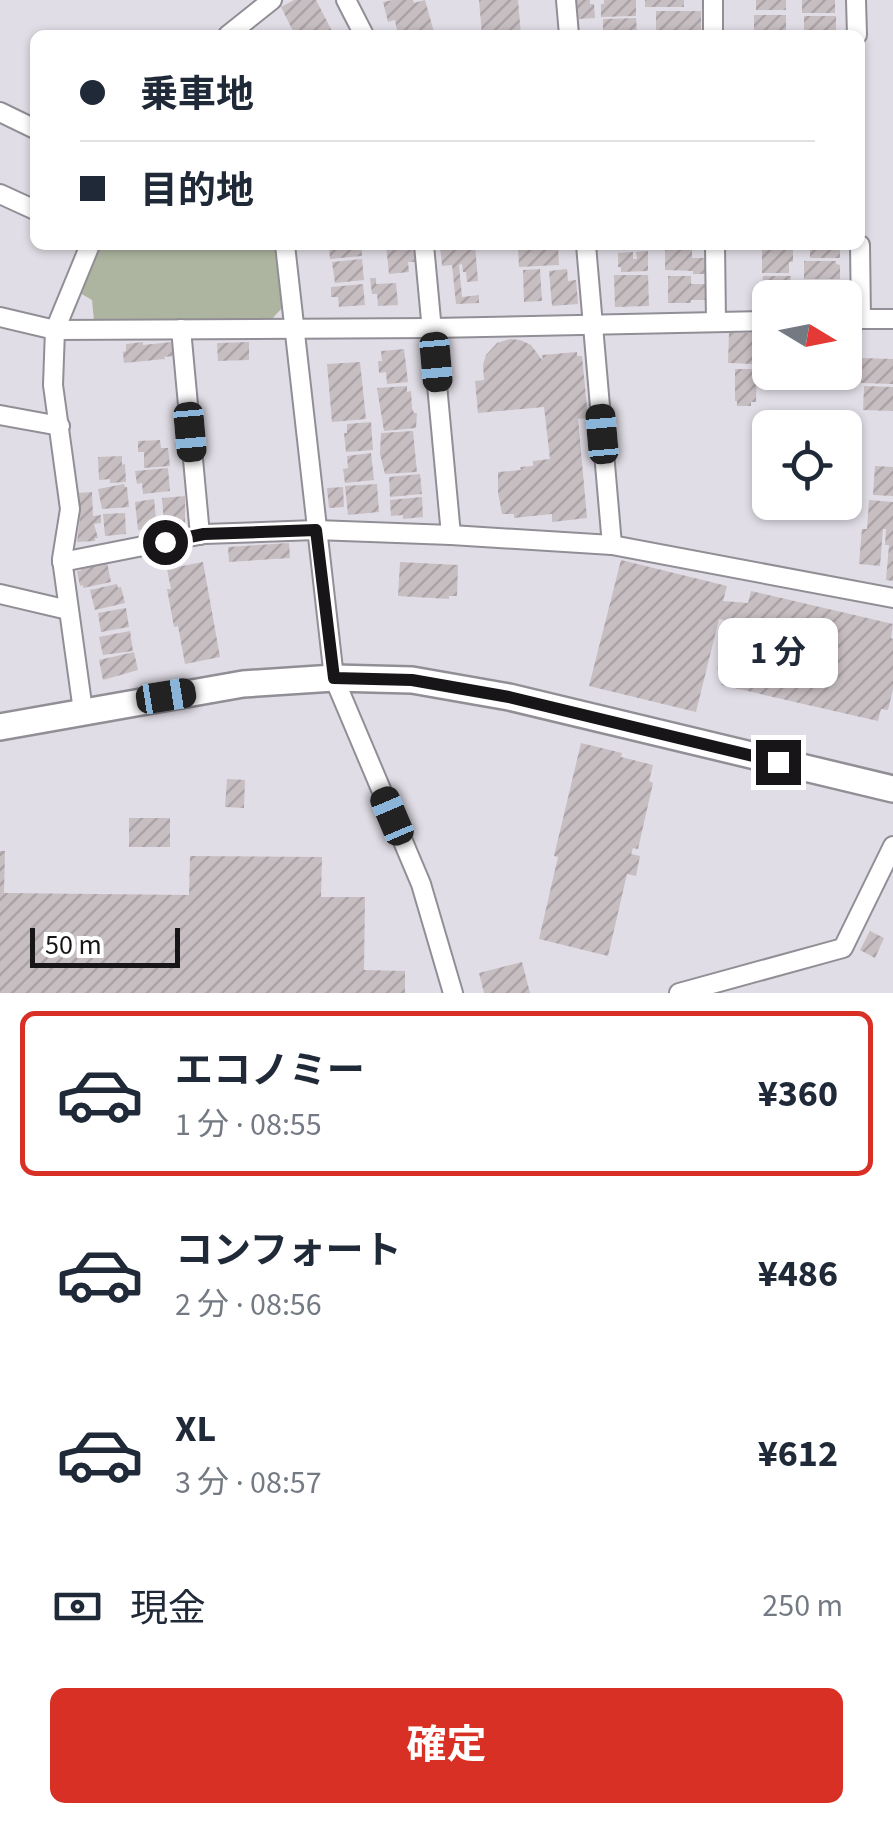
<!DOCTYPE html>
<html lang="ja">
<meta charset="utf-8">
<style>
body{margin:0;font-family:"Source Sans 3","Noto Sans JP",sans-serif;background:#f2f2f3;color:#1f2937;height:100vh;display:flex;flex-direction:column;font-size:38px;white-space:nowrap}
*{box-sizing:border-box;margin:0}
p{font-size:32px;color:#747a83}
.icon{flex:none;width:55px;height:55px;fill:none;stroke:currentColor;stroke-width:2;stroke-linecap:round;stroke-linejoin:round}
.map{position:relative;height:993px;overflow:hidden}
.drawer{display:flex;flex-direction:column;background:#fff;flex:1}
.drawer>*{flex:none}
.banner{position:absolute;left:30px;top:30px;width:835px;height:220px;border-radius:15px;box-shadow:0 2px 8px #0004;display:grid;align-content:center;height:220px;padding:0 50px;background:#fff}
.needle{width:65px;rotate:100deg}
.controls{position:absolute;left:752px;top:280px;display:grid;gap:20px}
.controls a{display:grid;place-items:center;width:110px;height:110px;border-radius:15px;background:#fff;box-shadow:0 2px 8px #0004;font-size:50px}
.scale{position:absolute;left:30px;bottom:25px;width:150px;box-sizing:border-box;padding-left:10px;border:5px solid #171518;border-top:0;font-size:28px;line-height:35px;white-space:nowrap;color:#171518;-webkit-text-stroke:8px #fff;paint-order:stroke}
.end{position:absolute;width:45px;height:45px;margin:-22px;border:12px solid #171518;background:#fff;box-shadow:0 0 0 5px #fff}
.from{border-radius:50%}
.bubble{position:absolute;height:70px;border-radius:15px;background:#fff;box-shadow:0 2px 8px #0004;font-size:32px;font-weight:700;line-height:70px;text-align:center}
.car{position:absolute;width:30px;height:60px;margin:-30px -15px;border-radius:12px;box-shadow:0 0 8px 2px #0007;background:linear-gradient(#222 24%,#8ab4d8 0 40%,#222 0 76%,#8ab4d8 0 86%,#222 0)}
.banner b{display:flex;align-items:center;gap:35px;height:95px;font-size:38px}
.banner b+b{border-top:2px solid #e0e1e3}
.banner i{width:25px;height:25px;background:#1f2937}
ul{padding:18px 0 0;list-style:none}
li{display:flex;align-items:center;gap:30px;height:165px;margin:0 20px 15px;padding:0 30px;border:5px solid transparent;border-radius:15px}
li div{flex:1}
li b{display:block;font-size:38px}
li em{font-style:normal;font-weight:700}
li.selected{border-color:#d93025}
li>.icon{width:90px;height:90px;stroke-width:1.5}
.pay{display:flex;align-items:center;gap:25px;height:110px;padding:0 50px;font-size:38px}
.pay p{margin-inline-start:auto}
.button{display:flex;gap:20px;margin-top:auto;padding:20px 50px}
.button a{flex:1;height:115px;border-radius:15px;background:#d93025;color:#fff;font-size:40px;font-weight:700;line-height:115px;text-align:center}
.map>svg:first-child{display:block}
</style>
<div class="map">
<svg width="893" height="993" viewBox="0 0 893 993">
<defs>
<pattern id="building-hatch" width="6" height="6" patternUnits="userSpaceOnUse" patternTransform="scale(2.5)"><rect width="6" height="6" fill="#c7bec2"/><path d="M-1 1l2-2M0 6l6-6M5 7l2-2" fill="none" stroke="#aaa2a6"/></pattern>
</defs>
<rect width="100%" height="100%" fill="#e1dde6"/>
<polygon fill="#adb5a0" points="101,245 275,245 282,308 270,321 94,321 92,300 80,293"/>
<g fill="url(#building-hatch)">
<polygon points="294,0 316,0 334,35 295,35 281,7"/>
<polygon points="393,0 413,0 414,3 425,0 434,32 441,30 442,35 398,35 395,20 388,22 383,2"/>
<polygon points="479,0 518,0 521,35 482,35"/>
<polygon points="576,0 590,0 590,4 594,4 595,18 578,19"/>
<polygon points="604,0 636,0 636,16 601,17 601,4 604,4"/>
<rect x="645" y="0" width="39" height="7"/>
<rect x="756" y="0" width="30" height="10"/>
<rect x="802" y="0" width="33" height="13"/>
<rect x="656" y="11" width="45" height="24"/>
<rect x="754" y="15" width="32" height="19"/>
<rect x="804" y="16" width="32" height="19"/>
<polygon points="636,18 637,35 603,35 603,19"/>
<polygon points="329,245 361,245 362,256 330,259"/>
<polygon points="386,245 413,245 415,262 408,262 409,272 389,274"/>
<polygon points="440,245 475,245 478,281 467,282 466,272 463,272 462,264 459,265 462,297 479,295 479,303 456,304 452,265 442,266"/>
<rect x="810" y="245" width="30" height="13"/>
<polygon points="665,246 692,246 692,258 706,258 706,274 693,274 693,271 665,270"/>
<polygon points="558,247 559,265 519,267 518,249"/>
<polygon points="762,249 793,249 793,262 789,262 789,273 762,273"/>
<polygon points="648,251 648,271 621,272 621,267 618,267 618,253 633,252 633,259 637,259 636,252"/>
<polygon points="362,259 364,280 335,283 332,262"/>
<polygon points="804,261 836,261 836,264 840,265 840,279 804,279"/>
<polygon points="540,269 542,301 524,302 523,270"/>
<polygon points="567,269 568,281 576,280 578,304 552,306 549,271"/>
<polygon points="614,275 648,275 649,306 615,307"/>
<polygon points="668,276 691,276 691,284 705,284 705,300 691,300 691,303 668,303"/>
<polygon points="763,276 791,276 790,298 770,298 770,304 760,304"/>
<polygon points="370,278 376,278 376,284 396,283 398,305 378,306 377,294 372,294"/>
<polygon points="818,282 852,282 852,296 818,298"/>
<polygon points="363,284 365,305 339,307 338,297 331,297 331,287"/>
<polygon points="729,333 754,333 754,364 728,363"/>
<polygon points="510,339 520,340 531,345 543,361 542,355 577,352 577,356 582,356 588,418 578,419 587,518 552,522 552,514 514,518 514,514 502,514 498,492 498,472 521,470 520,467 533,466 533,461 550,459 544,407 478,413 475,381 484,380 483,365 486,355 497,343"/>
<polygon points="143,342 143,345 172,342 173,356 164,357 165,359 124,363 123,352 126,351 126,344"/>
<polygon points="249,342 249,360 218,361 217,343"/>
<polygon points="404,349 408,382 387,384 386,372 379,373 378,361 382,361 381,351"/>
<polygon points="862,358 893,359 893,384 861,383"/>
<polygon points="360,362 366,419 332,422 327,364"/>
<polygon points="735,369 757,369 756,402 751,402 751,406 737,406 737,401 735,401"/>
<polygon points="407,386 407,392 411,391 412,408 414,413 417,413 416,428 384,431 377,388"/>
<polygon points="864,386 893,387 893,411 863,410"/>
<polygon points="804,413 811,428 775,428"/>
<polygon points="371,422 373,450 346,452 344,433 347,433 347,424"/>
<polygon points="413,431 417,472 385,474 380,454 381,433"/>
<polygon points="160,440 161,448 168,448 170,466 144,468 144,452 138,452 138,441"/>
<polygon points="371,453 374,480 345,483 343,469 348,468 347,456"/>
<polygon points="122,456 122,465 125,464 126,482 110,483 110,479 99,480 98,457"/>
<polygon points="875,466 893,467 893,496 873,495"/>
<polygon points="168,468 170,491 143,494 142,483 137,484 135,471"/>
<polygon points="420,474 422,494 390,497 389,477"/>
<polygon points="124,484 125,487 127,487 129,507 102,509 98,489"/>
<polygon points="377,484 379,512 348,515 345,486"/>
<polygon points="343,487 344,507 329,508 327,488"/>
<polygon points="92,492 93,516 101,515 101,523 94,524 98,538 95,538 95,541 77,542 80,517 78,493"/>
<polygon points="185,496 185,523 164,524 162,498"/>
<polygon points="422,497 423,517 403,519 403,515 391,516 390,500"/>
<polygon points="154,499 157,528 138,530 135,502"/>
<polygon points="869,500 893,502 893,581 886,580 889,545 885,545 886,529 883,529 880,566 859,564 862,529 867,529"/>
<polygon points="125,513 126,534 105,536 103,514"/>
<polygon points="289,543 290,558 229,562 228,547"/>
<polygon points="621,560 727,586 723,601 748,603 751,591 893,624 891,638 893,639 893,689 888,710 881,709 878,721 721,685 725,671 717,669 728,621 719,619 696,712 589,686"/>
<polygon points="107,562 111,582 83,588 83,585 80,586 77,571 81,571 80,567"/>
<polygon points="203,562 220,657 185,664 178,626 174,627 167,589 171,589 167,569"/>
<polygon points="400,562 458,565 457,596 449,596 449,599 398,596"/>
<polygon points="117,584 118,588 121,587 125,603 95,610 90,590"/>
<polygon points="126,608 129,627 101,632 98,613"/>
<polygon points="130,631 133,651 103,655 99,637"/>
<polygon points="134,652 138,670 103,680 99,660"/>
<polygon points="581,743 622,753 621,757 653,765 649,781 653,783 638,849 633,848 631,854 640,856 636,876 627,874 608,956 539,939 558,857 554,856"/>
<polygon points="227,779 245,780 244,808 225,807"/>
<rect x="129" y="818" width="41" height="29"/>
<polygon points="0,851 5,851 4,893 189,895 190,856 322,857 321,897 365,897 364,970 405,971 405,993 0,993"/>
<polygon points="870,931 884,938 875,958 860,950"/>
<polygon points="522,962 530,993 484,993 479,973"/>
</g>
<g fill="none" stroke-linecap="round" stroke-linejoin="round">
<g stroke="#928e96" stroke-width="22">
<g id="street">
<polyline points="346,0 364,35"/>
<polyline points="566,0 569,35"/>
<polyline points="713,0 713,35"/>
<polyline points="856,0 857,35"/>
<polyline points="228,35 272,0"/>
<polyline points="0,112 35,129"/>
<polyline points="0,194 35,210"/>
<polyline points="285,245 334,678 421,884 453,993"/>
<polyline points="424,245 451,535"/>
<polyline points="586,245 612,545"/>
<polyline points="715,245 716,322"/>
<polyline points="860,245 861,319"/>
<polyline points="0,317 55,330 433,328 770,321"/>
<polyline points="845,319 893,319"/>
<polyline points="181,329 200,535"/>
<polyline points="0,415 60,426"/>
<polyline points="62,562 204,534 316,530 451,535 612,545 893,598"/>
<polyline points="0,594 68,610"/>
<polyline points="83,711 62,559 70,509 53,385 55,330 90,245"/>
<polyline points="679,993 843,948 893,846"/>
</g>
</g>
<g stroke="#928e96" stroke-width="30">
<polyline id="secondary" points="0,727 243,684 334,678 412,680 509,697 893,789"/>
</g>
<use href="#street" stroke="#fff" stroke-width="18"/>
<use href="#secondary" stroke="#fff" stroke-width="25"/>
</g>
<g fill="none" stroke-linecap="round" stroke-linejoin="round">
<polyline stroke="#171518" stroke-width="12" points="165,542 204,534 316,530 334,678 412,680 509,697 778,762"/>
</g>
</svg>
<div class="controls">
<a><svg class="needle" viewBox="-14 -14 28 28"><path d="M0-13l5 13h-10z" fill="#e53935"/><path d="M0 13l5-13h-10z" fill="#747a83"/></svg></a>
<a><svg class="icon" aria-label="locate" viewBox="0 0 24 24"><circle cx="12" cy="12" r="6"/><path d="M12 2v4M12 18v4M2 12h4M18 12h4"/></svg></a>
</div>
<div class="scale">50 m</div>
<i class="end from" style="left:165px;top:542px"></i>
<i class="end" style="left:778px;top:762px"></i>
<div class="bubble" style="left:718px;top:618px;width:120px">1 分</div>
<i class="car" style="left:436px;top:362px;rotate:175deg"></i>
<i class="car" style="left:190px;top:432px;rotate:175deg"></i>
<i class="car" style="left:602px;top:434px;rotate:355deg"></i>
<i class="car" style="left:166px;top:696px;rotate:81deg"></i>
<i class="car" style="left:392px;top:816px;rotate:337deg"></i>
<div class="banner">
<b><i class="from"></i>乗車地</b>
<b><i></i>目的地</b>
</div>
</div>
<section class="drawer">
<ul>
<li class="selected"><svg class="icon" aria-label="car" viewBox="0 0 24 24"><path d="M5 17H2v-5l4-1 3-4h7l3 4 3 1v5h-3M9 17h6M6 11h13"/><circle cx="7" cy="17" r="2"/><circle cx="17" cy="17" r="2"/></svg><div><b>エコノミー</b><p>1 分 · 08:55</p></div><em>¥360</em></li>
<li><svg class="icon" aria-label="car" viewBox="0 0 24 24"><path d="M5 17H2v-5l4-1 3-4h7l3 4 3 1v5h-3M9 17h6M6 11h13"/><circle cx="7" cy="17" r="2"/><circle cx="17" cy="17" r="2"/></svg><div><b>コンフォート</b><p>2 分 · 08:56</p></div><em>¥486</em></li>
<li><svg class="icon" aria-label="car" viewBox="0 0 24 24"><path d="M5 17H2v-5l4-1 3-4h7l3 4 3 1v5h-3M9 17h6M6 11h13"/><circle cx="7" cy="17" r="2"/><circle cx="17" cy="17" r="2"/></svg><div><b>XL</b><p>3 分 · 08:57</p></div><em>¥612</em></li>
</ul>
<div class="pay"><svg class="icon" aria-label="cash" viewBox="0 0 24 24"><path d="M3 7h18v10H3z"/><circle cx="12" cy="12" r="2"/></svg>現金<p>250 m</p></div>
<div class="button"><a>確定</a></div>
</section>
